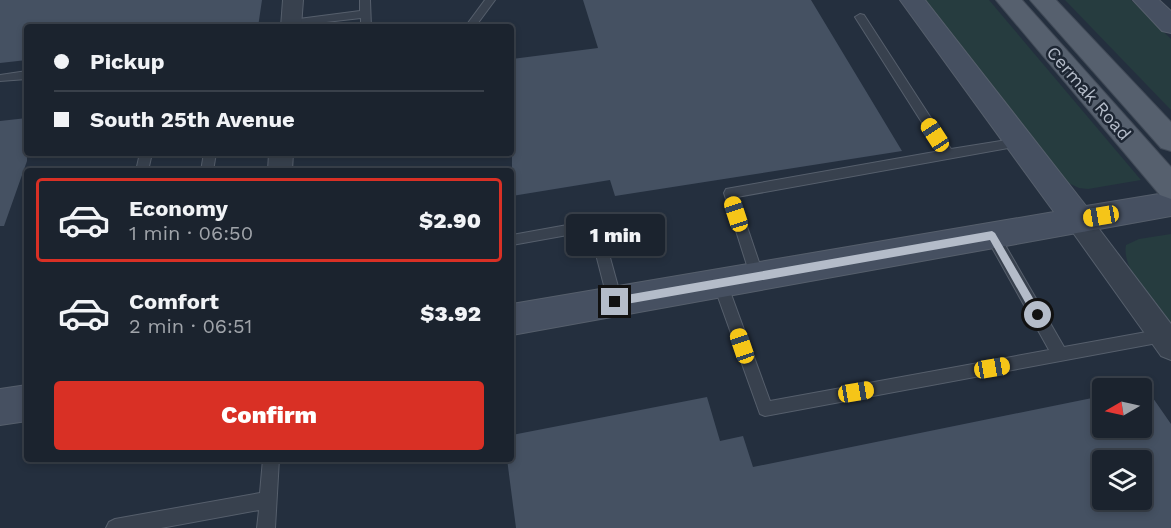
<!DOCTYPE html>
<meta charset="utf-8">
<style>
body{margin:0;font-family:"Work Sans",sans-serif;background:#282f3a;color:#f1f3f6;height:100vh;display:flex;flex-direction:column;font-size:22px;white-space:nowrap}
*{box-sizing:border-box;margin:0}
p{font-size:20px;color:#a0a4aa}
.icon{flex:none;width:33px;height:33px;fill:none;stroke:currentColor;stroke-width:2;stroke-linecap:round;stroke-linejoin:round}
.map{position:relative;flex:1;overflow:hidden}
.side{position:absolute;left:24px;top:168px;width:490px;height:294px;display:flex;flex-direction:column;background:#1b232e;border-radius:6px;box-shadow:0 3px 9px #0003,0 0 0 2px #39404a}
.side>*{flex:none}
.hud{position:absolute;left:24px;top:24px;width:490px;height:132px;border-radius:6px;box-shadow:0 3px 9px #0003,0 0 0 2px #39404a;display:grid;align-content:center;height:132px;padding:0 30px;background:#1b232e}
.needle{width:39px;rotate:261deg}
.controls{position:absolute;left:1092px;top:378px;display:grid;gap:12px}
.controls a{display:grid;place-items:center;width:60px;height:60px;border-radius:6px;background:#1b232e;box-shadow:0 3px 9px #0003,0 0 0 2px #39404a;font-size:30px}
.end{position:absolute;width:27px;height:27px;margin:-14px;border:8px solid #b4bcc9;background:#111;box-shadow:0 0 0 3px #111}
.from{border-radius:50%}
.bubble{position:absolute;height:42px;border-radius:6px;background:#1b232e;box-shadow:0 3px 9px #0003,0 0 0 2px #39404a;font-size:20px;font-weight:800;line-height:42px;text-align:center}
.car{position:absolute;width:18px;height:36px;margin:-18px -9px;border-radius:8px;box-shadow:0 0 4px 2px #0007;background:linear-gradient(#f5c518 24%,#345 0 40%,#f5c518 0 76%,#345 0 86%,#f5c518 0)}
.hud b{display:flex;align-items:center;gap:21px;height:57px;font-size:22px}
.hud b+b{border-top:2px solid #39404a}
.hud i{width:15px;height:15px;background:#f1f3f6}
ul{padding:10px 0 0;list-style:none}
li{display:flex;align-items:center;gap:18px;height:84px;margin:0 12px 9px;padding:0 18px;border:3px solid transparent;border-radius:6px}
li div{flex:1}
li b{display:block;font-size:22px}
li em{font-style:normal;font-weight:800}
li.active{border-color:#d93025}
li>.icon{width:54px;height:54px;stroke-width:1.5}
.action{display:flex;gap:12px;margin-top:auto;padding:12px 30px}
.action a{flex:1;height:69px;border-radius:6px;background:#d93025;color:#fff;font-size:24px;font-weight:800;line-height:69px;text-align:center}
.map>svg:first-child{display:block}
</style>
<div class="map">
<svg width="1171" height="528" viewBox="0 0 1171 528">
<rect width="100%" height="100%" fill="#242f3e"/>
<g fill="#263c3f">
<polygon points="923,0 989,0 1141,180 1088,189 1079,188 1062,180"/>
<polygon points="1065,0 1131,0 1171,39 1171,110"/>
<path d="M1171,234V324C1156,304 1121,271 1126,245L1139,239Z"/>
</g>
<g fill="#455162" fill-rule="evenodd">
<polygon points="0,0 262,0 258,27 27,27 27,60 0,63"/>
<polygon points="583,0 811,0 902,151 615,196 610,180 512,196 512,59 598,48"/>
<polygon points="27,118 27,161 4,226 0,226 0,121"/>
<path d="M1146,388L1171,424V528H516L507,459H512V435L707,397L720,441L743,436L753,467L1102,396V428H1142V389ZM1102,460H1142V500H1102Z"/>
</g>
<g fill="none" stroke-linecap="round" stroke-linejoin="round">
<g stroke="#565f6c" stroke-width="2">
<g id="service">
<polygon points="360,0 370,0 371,27 361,27 361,18 291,26 286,23 291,20 360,11"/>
<polygon points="485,0 495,0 475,27 465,27"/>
<polygon points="860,14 864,15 951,149 1019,138 1025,142 1019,146 737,197 764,277 762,281 757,283 752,281 724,193 726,189 940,151 855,17"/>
<polygon points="27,71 27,79 0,81 0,75"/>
<polygon points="140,153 152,153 148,171 136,171"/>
<polygon points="204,153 216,153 213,171 201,171"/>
<polygon points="595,220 600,221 601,225 622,301 620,305 615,307 610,305 608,301 590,231 512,245 512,235"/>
<polygon points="992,230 997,231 1064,347 1163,329 1168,331 1170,336 1168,341 765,416 760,414 713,283 715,279 720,277 725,279 727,283 770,401 1049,350 985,235 987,231"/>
<polygon points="263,459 279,459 275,528 257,528 259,510 161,528 106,528 109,522 115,519 260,493"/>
</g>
</g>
<g stroke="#565f6c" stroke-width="2">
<g id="minor">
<polygon points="283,0 303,0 301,27 281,27"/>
<polygon points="269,153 293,153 292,171 268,171"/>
<polygon points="1078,210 1087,213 1171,324 1171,360 1161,356 1069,227 1065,220 1069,213"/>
</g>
</g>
<g stroke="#565f6c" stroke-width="2">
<g id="secondary">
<polygon points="900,0 925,0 1086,206 1171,192 1171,216 512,335 512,304 1054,212"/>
<polygon points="1133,0 1159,0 1171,11 1171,33 1162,31"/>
<polygon points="27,385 27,421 0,425 0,389"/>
</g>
</g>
<g stroke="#414a57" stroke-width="2">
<g id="primary">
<polygon points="996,0 1022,0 1171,167 1171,199 1160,195"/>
<polygon points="1030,0 1056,0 1171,122 1171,151 1161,148"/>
</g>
</g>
<use href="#service" fill="#38414e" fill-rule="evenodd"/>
<use href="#minor" fill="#38414e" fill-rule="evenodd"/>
<use href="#secondary" fill="#465061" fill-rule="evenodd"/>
<use href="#primary" fill="#56606e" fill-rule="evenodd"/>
</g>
<polygon fill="#b4bcc9" points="992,231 995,233 1041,312 1041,318 1034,318 990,240 615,306 610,302 615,297"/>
<g text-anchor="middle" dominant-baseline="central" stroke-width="5" stroke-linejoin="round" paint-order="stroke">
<g font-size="18" fill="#b4bcc9" stroke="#1d2633">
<text transform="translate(1089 93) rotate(49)">Cermak Road</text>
</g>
</g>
</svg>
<div class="controls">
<a><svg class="needle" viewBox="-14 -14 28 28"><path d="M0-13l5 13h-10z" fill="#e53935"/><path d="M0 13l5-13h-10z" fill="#a0a4aa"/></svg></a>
<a><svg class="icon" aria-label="layers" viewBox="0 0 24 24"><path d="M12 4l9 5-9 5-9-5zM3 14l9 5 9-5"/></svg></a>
</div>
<i class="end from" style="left:1038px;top:315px"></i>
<i class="end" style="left:615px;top:302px"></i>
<div class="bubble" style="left:566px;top:214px;width:99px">1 min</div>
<i class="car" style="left:935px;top:135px;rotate:327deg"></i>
<i class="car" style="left:736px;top:214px;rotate:342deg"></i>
<i class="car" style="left:1101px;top:216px;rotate:260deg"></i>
<i class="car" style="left:742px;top:346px;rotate:341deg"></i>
<i class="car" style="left:992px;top:368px;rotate:80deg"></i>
<i class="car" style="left:856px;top:392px;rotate:80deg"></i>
<div class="hud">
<b><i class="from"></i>Pickup</b>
<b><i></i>South 25th Avenue</b>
</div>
<section class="side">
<ul>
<li class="active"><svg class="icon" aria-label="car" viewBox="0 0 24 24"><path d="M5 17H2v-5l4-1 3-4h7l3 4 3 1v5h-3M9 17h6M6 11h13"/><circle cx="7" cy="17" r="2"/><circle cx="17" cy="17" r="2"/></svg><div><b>Economy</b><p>1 min · 06:50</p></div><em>$2.90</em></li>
<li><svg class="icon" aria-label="car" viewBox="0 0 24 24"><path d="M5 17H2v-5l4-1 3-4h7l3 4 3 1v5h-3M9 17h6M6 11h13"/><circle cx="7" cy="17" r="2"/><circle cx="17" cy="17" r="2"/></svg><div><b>Comfort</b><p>2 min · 06:51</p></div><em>$3.92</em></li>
</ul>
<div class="action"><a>Confirm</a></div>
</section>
</div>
